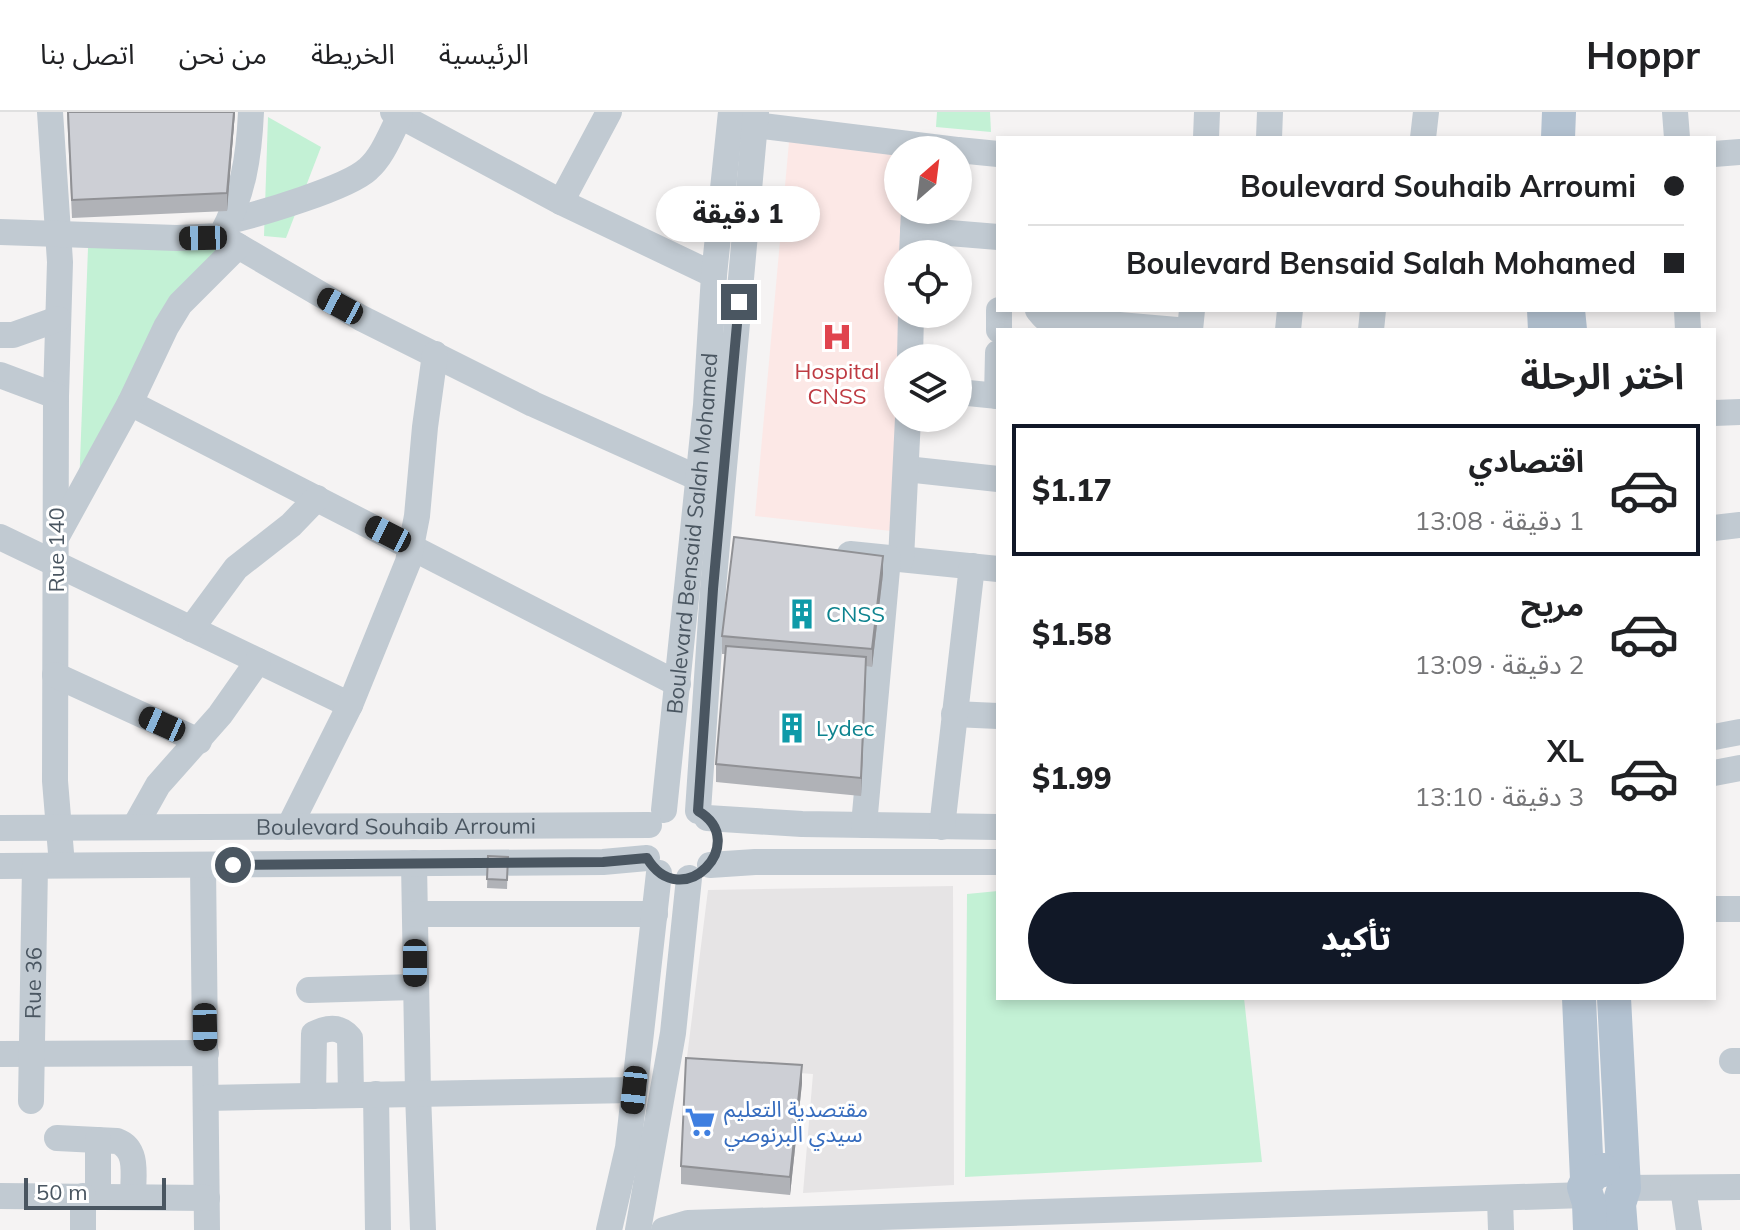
<!DOCTYPE html>
<html lang="ar">
<meta charset="utf-8">
<style>
body{margin:0;font-family:Mulish,"Noto Sans Arabic",sans-serif;background:#f6f6f6;color:#202124;direction:rtl;height:100vh;display:flex;flex-direction:column;font-size:30px;white-space:nowrap}
*{box-sizing:border-box;margin:0}
p{font-size:26px;color:#757577}
.icon{flex:none;width:44px;height:44px;fill:none;stroke:currentColor;stroke-width:2;stroke-linecap:round;stroke-linejoin:round}
.map{position:relative;flex:1;overflow:hidden;direction:ltr}
.drawer{position:absolute;left:996px;top:216px;width:720px;height:672px;display:flex;flex-direction:column;background:#fff;border-radius:0px;box-shadow:0 4px 12px #0003;direction:rtl}
.drawer>*{flex:none}
.banner{position:absolute;left:996px;top:24px;width:720px;height:176px;border-radius:0px;box-shadow:0 4px 12px #0003;direction:rtl;display:grid;align-content:center;height:176px;padding:0 32px;background:#fff}
.needle{width:52px;rotate:28deg}
.controls{position:absolute;left:884px;top:24px;display:grid;gap:16px}
.controls a{display:grid;place-items:center;width:88px;height:88px;border-radius:50%;background:#fff;box-shadow:0 4px 12px #0003;font-size:40px}
.scale{position:absolute;left:24px;bottom:20px;width:142px;box-sizing:border-box;padding-left:8px;border:4px solid #4a5661;border-top:0;font-size:22px;line-height:28px;white-space:nowrap;color:#4a5661;-webkit-text-stroke:6px #fff;paint-order:stroke}
.end{position:absolute;width:36px;height:36px;margin:-18px;border:10px solid #4a5661;background:#fff;box-shadow:0 0 0 4px #fff}
.from{border-radius:50%}
.bubble{position:absolute;height:56px;border-radius:28px;background:#fff;box-shadow:0 4px 12px #0003;font-size:26px;font-weight:800;line-height:56px;text-align:center;direction:rtl}
.car{position:absolute;width:24px;height:48px;margin:-24px -12px;border-radius:10px;box-shadow:0 0 6px 2px #0007;background:linear-gradient(#222 24%,#8ab4d8 0 40%,#222 0 76%,#8ab4d8 0 86%,#222 0)}
.banner b{display:flex;align-items:center;gap:28px;height:76px;font-size:30px}
.banner b+b{border-top:2px solid #e0e0e0}
.banner i{width:20px;height:20px;background:#202124}
ul{padding:0;list-style:none}
li{display:flex;align-items:center;gap:24px;height:132px;margin:0 16px 12px;padding:0 16px;border:4px solid transparent;border-radius:0px}
li div{flex:1}
li b{display:block;font-size:30px}
li em{font-style:normal;font-weight:800}
li.current{border-color:#111827}
li>.icon{width:72px;height:72px;stroke-width:1.5}
h2{padding:0 32px;font-size:36px;line-height:96px}
.primary-button{display:flex;gap:16px;margin-top:auto;padding:16px 32px}
.primary-button a{flex:1;height:92px;border-radius:48px;background:#111827;color:#fff;font-size:32px;font-weight:800;line-height:92px;text-align:center}
header{display:flex;align-items:center;gap:48px;box-sizing:border-box;height:112px;padding:0 40px;background:#fff;border-bottom:2px solid #e0e0e0}
header strong{font-size:38px}
nav{display:flex;gap:44px;margin-inline-start:auto;font-size:28px}
.map>svg:first-child{display:block}
</style>
<header>
<strong>Hoppr</strong>
<nav><a>الرئيسية</a><a>الخريطة</a><a>من نحن</a><a>اتصل بنا</a></nav>
</header>
<div class="map">
<svg width="1740" height="1118" viewBox="0 0 1740 1118">
<rect width="100%" height="100%" fill="#f5f3f3"/>
<polygon fill="#e6e4e5" points="953,774 954,1073 803,1081 813,962 686,953 708,778"/>
<polygon fill="#fce8e6" points="789,30 898,42 898,98 911,98 908,142 898,142 898,303 891,419 755,404"/>
<g fill="#c3f1d5">
<polygon points="937,0 990,0 991,20 936,15"/>
<polygon points="268,5 321,35 286,126 264,124"/>
<polygon points="227,135 79,377 88,136"/>
<polygon points="998,779 998,886 1244,886 1262,1050 965,1065 967,782"/>
</g>
<g fill="none" stroke-linecap="round" stroke-linejoin="round">
<g stroke="#c1cad2" stroke-width="26">
<polyline points="50,0 60,150 56,284 55,669 62,753"/>
<polyline points="393,0 561,90 714,163"/>
<polyline points="1675,0 1677,26"/>
<polyline points="755,13 957,38"/>
<polyline points="1206,26 1207,0"/>
<polyline points="1269,26 1270,0"/>
<polyline points="1423,26 1426,0"/>
<polyline points="958,38 998,42"/>
<polyline points="1714,42 1740,40"/>
<polyline points="561,90 609,0"/>
<path d="M229,109C259,102 348,76 368,57C383,44 391,21 400,4"/>
<polyline points="913,118 998,125"/>
<path d="M0,120L177,126L221,124C243,83 249,46 251,0"/>
<polyline points="221,124 361,206 533,292 698,366"/>
<polyline points="912,142 914,98"/>
<polyline points="1038,198 1044,205 1050,207 1177,218"/>
<polyline points="1687,198 1688,218"/>
<polyline points="999,218 999,198"/>
<polyline points="1190,218 1192,198"/>
<polyline points="1288,218 1290,198"/>
<polyline points="1371,218 1373,198"/>
<polyline points="0,223 13,223 58,207"/>
<polyline points="910,246 911,202"/>
<polyline points="0,263 56,284"/>
<polyline points="958,280 998,284"/>
<polyline points="997,284 998,241"/>
<polyline points="130,291 678,572"/>
<polyline points="1714,301 1740,300"/>
<polyline points="906,357 998,367"/>
<polyline points="1714,416 1740,413"/>
<polyline points="57,424 130,291 166,215 180,192 238,134"/>
<polyline points="0,425 350,593"/>
<polyline points="850,442 998,457"/>
<polyline points="901,447 908,306"/>
<polyline points="191,517 236,456 291,413 317,386"/>
<polyline points="55,563 199,629"/>
<polyline points="954,602 998,604"/>
<polyline points="1714,625 1740,620"/>
<polyline points="1714,661 1740,656"/>
<path id="s1" d="M664,698L706,293L714,163L731,0"/>
<polyline points="698,699 713,477 756,0"/>
<polyline points="707,706 802,712 998,715"/>
<polyline points="864,713 888,446"/>
<polyline points="135,714 158,673 220,603 258,549"/>
<polyline points="289,715 350,593 408,450 417,404 425,315 435,242"/>
<polyline points="942,715 972,454"/>
<path id="s2" d="M0,716L649,713"/>
<polyline points="414,751 418,981 423,1118"/>
<polyline points="203,753 207,1118"/>
<polyline points="710,753 755,750 998,750"/>
<polyline points="0,754 603,750 647,746"/>
<polyline points="1714,797 1740,797"/>
<polyline points="415,802 655,802"/>
<polyline points="309,878 415,875"/>
<polyline points="0,942 206,941"/>
<polyline points="1732,949 1740,949"/>
<polyline points="376,982 378,1118"/>
<path d="M313,984L314,922C328,915 340,914 350,926L351,983"/>
<polyline points="206,986 634,978"/>
<path id="s3" d="M31,989L35,754"/>
<path d="M57,1026L117,1029C139,1037 133,1064 133,1084"/>
<polyline points="1624,1076 1740,1075"/>
<polyline points="1683,1076 1689,1118"/>
<polyline points="0,1084 207,1086"/>
<polyline points="98,1084 98,1028"/>
<polyline points="1500,1087 1501,1118"/>
<polyline points="83,1118 83,1084"/>
<polyline points="609,1118 628,1036 659,761"/>
<polyline points="638,1118 673,921 689,766"/>
<polyline points="664,1118 688,1111 1585,1083"/>
</g>
<g stroke="#b3c2d1" stroke-width="34">
<polyline points="1558,26 1559,0"/>
<polyline points="1544,198 1545,218"/>
<polyline points="1568,198 1570,218"/>
<polyline points="1579,886 1587,1067"/>
<polyline points="1614,886 1624,1076 1619,1092 1621,1118"/>
<polyline points="1590,1118 1589,1091 1584,1075 1593,1061 1603,1058"/>
</g>
</g>
<g fill="#b0b2b7">
<polygon points="67,0 235,0 227,99 72,106"/>
<polygon points="883,462 872,555 866,554 861,684 716,670 716,652 725,542 722,542 722,524"/>
<polygon points="488,744 508,745 507,777 487,776"/>
<polygon points="802,971 790,1083 681,1072 681,1054"/>
</g>
<g fill="#909195">
<polygon points="234,0 235,0 227,99 227,81"/>
<polygon points="883,444 883,462 872,555 872,537"/>
<polygon points="866,545 866,563 861,684 861,666"/>
<polygon points="802,953 802,971 790,1083 790,1065"/>
</g>
<g fill="#cdcfd5" stroke="#909195" stroke-width="2">
<polygon points="68,0 234,0 227,81 72,88"/>
<polygon points="734,425 883,444 872,537 722,524"/>
<polygon points="726,534 866,545 861,666 716,652"/>
<polygon points="488,744 508,745 507,768 487,767"/>
<polygon points="686,946 802,953 790,1065 681,1054"/>
</g>
<g fill="none" stroke-linecap="round" stroke-linejoin="round">
<path stroke="#4a5661" stroke-width="10" d="M233,753L603,750L647,746C682,804 752,730 698,699L713,477L739,190"/>
</g>
<defs>
<g id="hospital-bare" transform="scale(2.4)"><path d="M-5-5h3v3.5h4V-5h3V5h-3V1.5h-4V5h-3Z" fill="#e0444e" stroke="#fff" stroke-width="2.5" paint-order="stroke"/></g>
<g id="building-bare" transform="scale(2.4)"><path d="M-4-6H4V6H1V3H-1V6H-4ZM-2.5-4.3h1.7v1.8h-1.7ZM.8-4.3h1.7v1.8H.8ZM-2.5-1h1.7V.8h-1.7ZM.8-1h1.7V.8H.8Z" fill="#0f9aa8" stroke="#fff" stroke-width="2.5" paint-order="stroke"/></g>
<g id="supermarket-bare" transform="scale(2.4)"><path d="M-6-5.5h2.5l.6 2H6L4.5 2H-2.5L-4.4-4H-6ZM-1.5 3.2a1.3 1.3 0 1 0 .1 0ZM3 3.2a1.3 1.3 0 1 0 .1 0Z" fill="#3f7fe0" stroke="#fff" stroke-width="2.5" paint-order="stroke"/></g>
</defs>
<g fill-rule="evenodd">
<use href="#hospital-bare" x="837" y="225"/>
<use href="#building-bare" x="802" y="502"/>
<use href="#building-bare" x="792" y="616"/>
<use href="#supermarket-bare" x="700" y="1010"/>
</g>
<g text-anchor="middle" dominant-baseline="central" stroke-width="6" stroke-linejoin="round" paint-order="stroke">
<g font-size="22" fill="#be3a42" stroke="#fff">
<text x="837" y="259">Hospital<tspan x="837" dy="25">CNSS</tspan></text>
</g>
<g font-size="22" fill="#4a5661" stroke="#fff">
<text stroke="none"><textPath href="#s1" startOffset="278">Boulevard Bensaid Salah Mohamed</textPath></text>
<text transform="translate(56 438) rotate(-90)">Rue 140</text>
<text stroke="none"><textPath href="#s2" startOffset="396">Boulevard Souhaib Arroumi</textPath></text>
<text stroke="none"><textPath href="#s3" startOffset="118">Rue 36</textPath></text>
</g>
<g font-size="22" fill="#0d838f" stroke="#fff" text-anchor="start">
<text x="826" y="502">CNSS</text>
<text x="816" y="616">Lydec</text>
</g>
<g font-size="22" fill="#366cbe" stroke="#fff" text-anchor="start">
<text x="724" y="997">مقتصدية التعليم<tspan x="724" dy="25">سيدي البرنوصي</tspan></text>
</g>
</g>
</svg>
<div class="controls">
<a><svg class="needle" viewBox="-14 -14 28 28"><path d="M0-13l5 13h-10z" fill="#e53935"/><path d="M0 13l5-13h-10z" fill="#757577"/></svg></a>
<a><svg class="icon" aria-label="locate" viewBox="0 0 24 24"><circle cx="12" cy="12" r="6"/><path d="M12 2v4M12 18v4M2 12h4M18 12h4"/></svg></a>
<a><svg class="icon" aria-label="layers" viewBox="0 0 24 24"><path d="M12 4l9 5-9 5-9-5zM3 14l9 5 9-5"/></svg></a>
</div>
<div class="scale">50 m</div>
<i class="end from" style="left:233px;top:753px"></i>
<i class="end" style="left:739px;top:190px"></i>
<div class="bubble" style="left:656px;top:74px;width:164px">1 دقيقة</div>
<i class="car" style="left:203px;top:126px;rotate:269deg"></i>
<i class="car" style="left:340px;top:194px;rotate:298deg"></i>
<i class="car" style="left:388px;top:422px;rotate:297deg"></i>
<i class="car" style="left:162px;top:612px;rotate:294deg"></i>
<i class="car" style="left:415px;top:851px;rotate:180deg"></i>
<i class="car" style="left:205px;top:915px;rotate:179deg"></i>
<i class="car" style="left:634px;top:978px;rotate:186deg"></i>
<div class="banner">
<b><i class="from"></i>Boulevard Souhaib Arroumi</b>
<b><i></i>Boulevard Bensaid Salah Mohamed</b>
</div>
<section class="drawer">
<h2>اختر الرحلة</h2>
<ul>
<li class="current"><svg class="icon" aria-label="car" viewBox="0 0 24 24"><path d="M5 17H2v-5l4-1 3-4h7l3 4 3 1v5h-3M9 17h6M6 11h13"/><circle cx="7" cy="17" r="2"/><circle cx="17" cy="17" r="2"/></svg><div><b>اقتصادي</b><p>1 دقيقة · 13:08</p></div><em>$1.17</em></li>
<li><svg class="icon" aria-label="car" viewBox="0 0 24 24"><path d="M5 17H2v-5l4-1 3-4h7l3 4 3 1v5h-3M9 17h6M6 11h13"/><circle cx="7" cy="17" r="2"/><circle cx="17" cy="17" r="2"/></svg><div><b>مريح</b><p>2 دقيقة · 13:09</p></div><em>$1.58</em></li>
<li><svg class="icon" aria-label="car" viewBox="0 0 24 24"><path d="M5 17H2v-5l4-1 3-4h7l3 4 3 1v5h-3M9 17h6M6 11h13"/><circle cx="7" cy="17" r="2"/><circle cx="17" cy="17" r="2"/></svg><div><b>XL</b><p>3 دقيقة · 13:10</p></div><em>$1.99</em></li>
</ul>
<div class="primary-button"><a>تأكيد</a></div>
</section>
</div>
